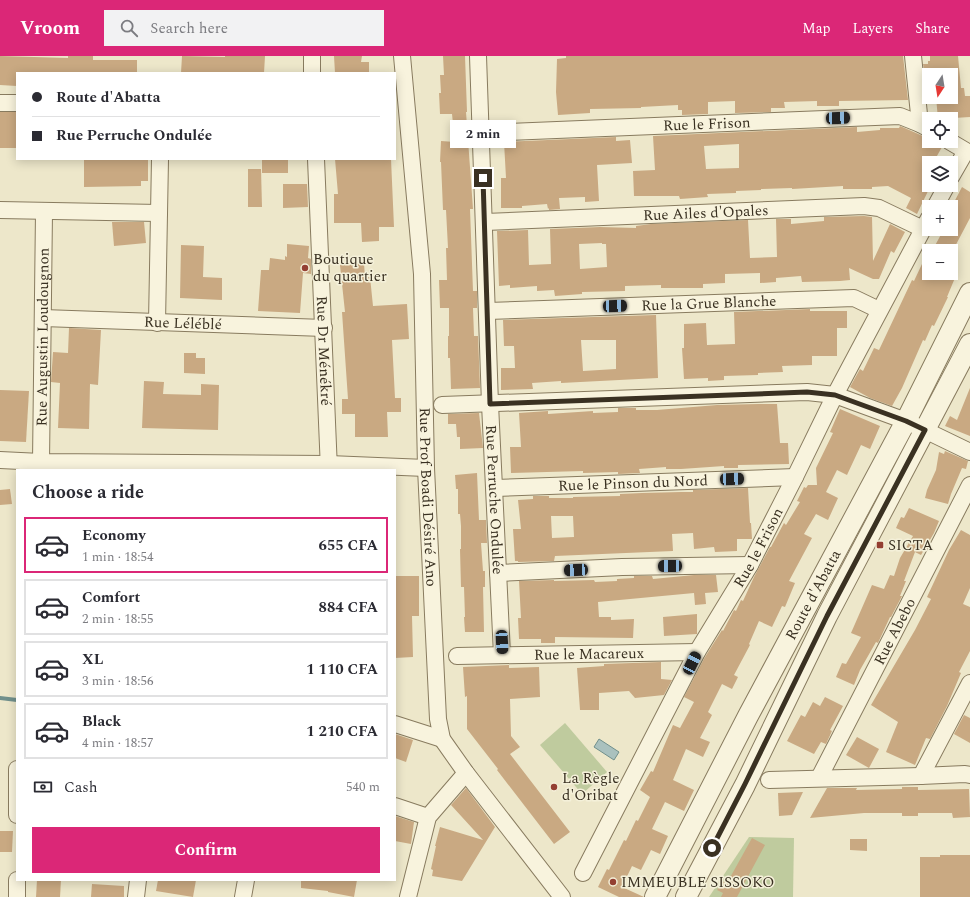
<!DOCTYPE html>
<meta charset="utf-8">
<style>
body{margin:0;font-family:Spectral,serif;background:#f2f2f3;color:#2b2b33;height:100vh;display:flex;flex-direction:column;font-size:15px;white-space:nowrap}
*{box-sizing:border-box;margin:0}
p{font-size:13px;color:#7c7c81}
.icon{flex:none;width:22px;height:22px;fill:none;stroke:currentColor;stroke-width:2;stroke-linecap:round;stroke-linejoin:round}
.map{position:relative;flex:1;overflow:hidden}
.details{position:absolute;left:16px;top:413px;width:380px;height:412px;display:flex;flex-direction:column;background:#fff;border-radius:0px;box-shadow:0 2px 10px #0003}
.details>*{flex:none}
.banner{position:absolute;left:16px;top:16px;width:380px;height:88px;border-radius:0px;box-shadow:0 2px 10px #0003;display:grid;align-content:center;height:88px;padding:0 16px;background:#fff}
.needle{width:26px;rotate:192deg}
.fabs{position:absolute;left:922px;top:12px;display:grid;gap:8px}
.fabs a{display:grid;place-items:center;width:36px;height:36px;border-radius:0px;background:#fff;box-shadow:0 2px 10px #0003;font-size:20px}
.end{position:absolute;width:18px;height:18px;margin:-9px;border:5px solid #3a3122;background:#fff;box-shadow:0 0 0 2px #fff}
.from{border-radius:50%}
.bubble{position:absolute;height:28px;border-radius:0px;background:#fff;box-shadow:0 2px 10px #0003;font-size:13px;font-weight:700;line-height:28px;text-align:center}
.car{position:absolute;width:12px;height:24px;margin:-12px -6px;border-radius:5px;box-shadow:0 0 3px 1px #0007;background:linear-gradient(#222 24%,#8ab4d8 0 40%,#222 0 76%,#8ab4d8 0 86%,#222 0)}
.banner b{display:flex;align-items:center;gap:14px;height:38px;font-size:15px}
.banner b+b{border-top:1px solid #e1e1e2}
.banner i{width:10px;height:10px;background:#2b2b33}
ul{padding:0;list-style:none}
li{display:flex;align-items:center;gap:12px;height:56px;margin:0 8px 6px;padding:0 8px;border:2px solid #e1e1e2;border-radius:0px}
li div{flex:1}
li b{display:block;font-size:15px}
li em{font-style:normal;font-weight:700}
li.active{border-color:#db2777}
li>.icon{width:36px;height:36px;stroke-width:1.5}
h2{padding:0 16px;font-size:18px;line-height:48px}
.pay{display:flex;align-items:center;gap:10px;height:44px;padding:0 16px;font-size:15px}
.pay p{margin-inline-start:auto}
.button{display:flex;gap:8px;margin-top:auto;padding:8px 16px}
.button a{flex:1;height:46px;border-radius:0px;background:#db2777;color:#fff;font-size:16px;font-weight:700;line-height:46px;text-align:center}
header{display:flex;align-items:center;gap:24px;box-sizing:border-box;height:56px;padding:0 20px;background:#db2777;color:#fff}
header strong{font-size:19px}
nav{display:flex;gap:22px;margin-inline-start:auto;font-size:14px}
.search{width:280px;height:36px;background:#f2f2f3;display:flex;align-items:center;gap:10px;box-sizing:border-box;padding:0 14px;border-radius:0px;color:#7c7c81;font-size:15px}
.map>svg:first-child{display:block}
</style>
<header>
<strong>Vroom</strong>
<div class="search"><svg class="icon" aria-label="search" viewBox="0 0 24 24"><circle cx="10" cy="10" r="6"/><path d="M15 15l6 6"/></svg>Search here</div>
<nav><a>Map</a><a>Layers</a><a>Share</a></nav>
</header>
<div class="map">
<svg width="970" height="841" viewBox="0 0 970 841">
<rect width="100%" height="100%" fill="#ede7ca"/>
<g fill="#bfcb9e">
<polygon points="565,667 607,716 582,738 540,689"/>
<polygon points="749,781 794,782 793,841 709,841"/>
</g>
<polygon fill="#aac1be" stroke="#71908c" points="599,683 619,696 614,704 594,691"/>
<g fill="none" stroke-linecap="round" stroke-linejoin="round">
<polyline stroke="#71908c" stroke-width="4" points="0,642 17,644"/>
</g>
<g fill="#c9a982" fill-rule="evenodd">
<polygon points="0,0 68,2 68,0 93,0 93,4 137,4 137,17 17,17 17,30 0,29"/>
<polygon points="182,0 225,1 225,0 265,0 264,17 181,17"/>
<polygon points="334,0 362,0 361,6 369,6 369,17 335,17"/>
<polygon points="443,0 465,0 467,56 466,56 473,153 470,153 473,235 477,235 477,252 473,252 474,280 478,280 480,332 451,333 450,302 448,302 448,280 449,280 449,252 440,252 439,224 447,224 446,192 448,192 446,154 443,154 441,106 440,106 441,85 455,86 452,58 440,58 439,37 441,37 440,19 444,19"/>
<polygon points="566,0 903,0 908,44 839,45 839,50 817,50 817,45 784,46 785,52 771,52 771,56 735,57 735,45 708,46 708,58 682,59 682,54 678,54 678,49 641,51 641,52 590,53 590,57 558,59 556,36 557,3 566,2"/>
<polygon points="930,0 958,0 961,32 964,32 965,40 970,40 970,61 938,63 936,41 951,41 951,19 925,19 923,8 928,8 928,5 930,5"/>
<rect x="0" y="56" width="17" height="36"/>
<path d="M900,70L916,77L929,83V85H932L942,91L933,107H929V133L917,158L906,152L911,142L888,130L872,131V133H843V130L792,133V132L761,133V134L736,135V137L707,138L708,141L680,143L679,140H634L633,115L655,114L653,80L857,71V76L880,74V72H899ZM739,88V112L706,113L704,90Z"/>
<polygon points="616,81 616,85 630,84 632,107 597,109 599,145 585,146 585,141 559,142 560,153 549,154 549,152 548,153 547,148 522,150 522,152 501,152 501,122 506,122 504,86"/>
<polygon points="84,103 148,103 148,125 141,125 141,130 84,131"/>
<rect x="262" y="103" width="26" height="14"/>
<polygon points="335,103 391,103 394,171 379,171 379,185 362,186 361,167 334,167 334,138 338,138"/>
<polygon points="248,113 261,113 262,151 248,151"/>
<polygon points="283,128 307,128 308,151 283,152"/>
<polygon points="962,131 970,136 970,162 951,198 951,195 932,195 944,173 951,173 951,152"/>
<path d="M864,160L872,161L873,205L890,168L905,176L894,197L891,195L879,223H873L849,212L850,224L840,225L802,226L801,220L776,222V226L760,227V217L725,218V227L703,228V232H661V229L625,230V235L582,236V238L555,240L554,234L537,235V230L510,232V229L499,230L497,175L528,174L529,209L551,208L550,173L600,171L636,172V170L651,168L748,164L750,202L777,201L776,163H791V168L824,165V161ZM602,187V188H606L607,211L580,213L579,188Z"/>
<polygon points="112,166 144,166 146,187 114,190"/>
<polygon points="287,188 309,190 308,202 311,203 311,218 303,217 300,257 258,255 261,214 269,214 270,202 285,204 285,200 287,201"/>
<polygon points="181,189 204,190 203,221 222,222 222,244 180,242"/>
<polygon points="929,193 929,217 957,217 947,241 948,241 934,270 932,269 925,285 923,284 902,332 892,350 870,342 850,331 860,313 863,315 874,292 879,294 912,224 914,225"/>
<polygon points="364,207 365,222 370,221 373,250 407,248 409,283 392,284 395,342 401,342 401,356 387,356 388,381 355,381 355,358 342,358 342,343 348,343 342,256 345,256 340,209"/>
<polygon points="810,253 810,255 847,255 847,272 837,272 837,300 812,300 812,309 782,310 783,316 758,317 758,319 724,320 724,324 708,325 708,322 684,323 682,292 684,292 684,268 706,267 707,289 735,288 734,256"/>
<path d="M656,259L658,322L561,327V325L532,327L533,333L501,334V312H515L514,290H504L503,264ZM581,284H616V313L583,315Z"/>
<polygon points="69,272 101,274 98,329 90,328 89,373 58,372 60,327 51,326 53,296 68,297"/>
<polygon points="184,297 196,297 196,302 205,302 205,318 184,317"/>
<polygon points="144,325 164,326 163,338 201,339 201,328 219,329 218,374 142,372"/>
<polygon points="970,332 970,380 945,370 950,360 957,364"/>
<polygon points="0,334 29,335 26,386 0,385"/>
<polygon points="758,348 777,348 780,387 788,387 789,408 738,409 738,412 724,412 724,410 681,413 666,413 666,411 639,413 640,417 618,418 618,416 583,417 583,415 511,417 510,391 521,391 519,357 548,355 548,358 593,355 593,357 618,356 618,352 636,352 636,354 657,354 717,349"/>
<polygon points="840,353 880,370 870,393 861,389 847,419 837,414 826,436 838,442 828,464 816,458 804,478 812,482 789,525 795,527 785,551 782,550 772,571 759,565 749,588 750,589 734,619 738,621 732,633 722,628 708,656 712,659 700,682 710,686 703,701 686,693 673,724 694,734 684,755 665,746 652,773 668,780 660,798 651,794 641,814 632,810 622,831 644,841 619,841 598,831 607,813 609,814 624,784 626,785 636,764 638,765 650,741 640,734 651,715 653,716 673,669 680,672 694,646 684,641 705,601 722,574 723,575 734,554 736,555 741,544 743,545 754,521 770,491 771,491 784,467 786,469 800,446 797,445 804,431 806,432 808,429 817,429 816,412 833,377 830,376"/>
<polygon points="479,357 483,392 460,393 460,381 457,381 456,368 448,368 448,358"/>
<polygon points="945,395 968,405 966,413 962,412 951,438 948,448 925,442 927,434 936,414 939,396 944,398"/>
<polygon points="477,417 479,464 486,464 487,487 481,487 483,515 485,515 485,531 483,531 484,576 465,576 464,561 465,561 464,531 461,531 460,493 461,493 461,470 460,458 458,458 458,433 456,433 455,419"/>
<path d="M748,432L750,467H751L752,483H737V495L715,496L714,491L694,493L693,477L672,478L673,495L555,500L554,505L518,506V505H515L513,473H521L518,444L533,443V440H549V442H573V441L620,440V438L642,437L681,436H693V434ZM551,460H573L574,481L552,482Z"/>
<polygon points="10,433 12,448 0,449 0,434"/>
<polygon points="909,452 939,465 934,477 921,499 915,496 904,525 906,525 900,540 902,540 891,561 890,561 878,587 876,586 860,614 854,629 836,621 842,607 846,608 861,581 851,577 872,529 884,533 890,519 894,520 900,502 913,480 896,472 901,461 904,462"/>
<polygon points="961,474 970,479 970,532 963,548 970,551 970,595 959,616 961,617 947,650 930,683 926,682 915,709 886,696 898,666 871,649 915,574 931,543 927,541 949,494"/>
<polygon points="694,519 716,519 718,536 705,537 706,548 695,549 694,537 598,546 599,561 611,561 611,564 634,563 633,582 555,581 555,587 541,587 541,583 519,583 518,562 521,562 519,525 554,524 554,525 594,524 595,526 617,525 617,523 634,522 634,520 652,520 653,523"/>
<polygon points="395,520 419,520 419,560 412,560 413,601 395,602"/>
<polygon points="697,558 697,578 664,580 663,561"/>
<polygon points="661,606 661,623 672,624 664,639 635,642 629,635 599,637 599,654 580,654 577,612 604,610 604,608"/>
<polygon points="509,609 509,612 539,611 540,641 510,643 511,680 520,691 510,698 570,776 554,788 497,714 498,713 467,673 467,640 465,641 463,611"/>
<polygon points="825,641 843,650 830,674 832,675 826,688 821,686 814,698 787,685 801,659 805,661 813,646 820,650"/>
<polygon points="964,659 970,662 970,687 954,678"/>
<polygon points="395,678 413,684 406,706 395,702"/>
<polygon points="857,681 879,693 869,712 846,699"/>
<polygon points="902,731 918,731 918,734 969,733 970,761 953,762 952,757 918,757 918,760 902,760 902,757 864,757 810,762 827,732 857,732 856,734 902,733"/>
<polygon points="466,732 495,771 462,825 432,820 433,814 431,813 436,790 435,790 440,771 483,784 451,749"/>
<polygon points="803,736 792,759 779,760 778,737"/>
<polygon points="395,760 414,766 411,788 395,785"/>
<polygon points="0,775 13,775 12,796 0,796"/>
<polygon points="752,782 765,789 737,841 721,841 723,837 717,834 722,825 727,827"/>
<polygon points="850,783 867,783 867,795 850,794"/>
<polygon points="940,799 970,799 970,841 920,841 920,801 940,801"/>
<polygon points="37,824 61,824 60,841 36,841"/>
<polygon points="158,824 196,824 193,841 156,835"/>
<polygon points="301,824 357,824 354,841 328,836 328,835 301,832"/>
<polygon points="92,828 124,830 124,841 91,841"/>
</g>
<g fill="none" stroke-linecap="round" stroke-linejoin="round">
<g stroke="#887b5f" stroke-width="18">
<g id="minor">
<polyline points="312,0 312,17"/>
<path id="s1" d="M402,0L422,218L426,412L438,663L442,683L466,717L562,841"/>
<path id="s2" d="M478,0L490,348L502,599"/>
<polyline points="913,0 920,68"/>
<polyline points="0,47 17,47"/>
<path id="s3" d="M481,77L900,60L920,68L929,73"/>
<polyline points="949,85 966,95 951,121"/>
<path id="s4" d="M316,103L329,414"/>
<polyline points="935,151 947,129"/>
<polyline points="0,154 159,157"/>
<path id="s5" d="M485,166L864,150L879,152L923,173"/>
<path id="s6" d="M488,255L854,242L879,254"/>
<path id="s7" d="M43,262L324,272"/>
<polyline points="157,267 160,103"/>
<polyline points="442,349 807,336 835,339 906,365 970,396"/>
<polyline points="0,404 41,406 329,408 426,412"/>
<path id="s8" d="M41,406L44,156"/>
<path id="s9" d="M495,432L795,421"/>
<polyline points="498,517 622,511 750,509"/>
<path id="s10" d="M457,600L697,596"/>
<polyline points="395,668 442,683"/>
<polyline points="17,713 17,759"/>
<polyline points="921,720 970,627"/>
<path id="s11" d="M819,722L970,429"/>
<polyline points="769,724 921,720 965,718 970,719"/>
<polyline points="395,750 428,761"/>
<path id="s12" d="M583,817L697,596L750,509L795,421L835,339L929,162"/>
<polyline points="17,824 17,841"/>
<polyline points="136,841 138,824"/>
<polyline points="243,841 246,824"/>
<polyline points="408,841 428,761 466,717"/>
</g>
</g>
<g stroke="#887b5f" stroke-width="22">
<g id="tertiary">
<path id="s13" d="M655,841L748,660L906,365L970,237"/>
<polyline points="686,841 745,729 827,560 970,288"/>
</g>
</g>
<use href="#minor" stroke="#f8f3dd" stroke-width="16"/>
<use href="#tertiary" stroke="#f8f3dd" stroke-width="20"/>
</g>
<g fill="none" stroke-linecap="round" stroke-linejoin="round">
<polyline stroke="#3a3122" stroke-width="5" points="483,122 490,348 807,336 835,339 906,365 925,374 827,560 745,728 712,792"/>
</g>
<g fill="#943f32" stroke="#f4f0d9" stroke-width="1.5">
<circle cx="305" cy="212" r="4"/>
<rect x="876" y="485" width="8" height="8" rx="2"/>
<circle cx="554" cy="731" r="4"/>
<circle cx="613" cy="826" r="4"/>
</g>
<g text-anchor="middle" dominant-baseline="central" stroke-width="3" stroke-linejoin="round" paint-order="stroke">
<g font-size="15" fill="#3a3122" stroke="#f4f0d9">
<text stroke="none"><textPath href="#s3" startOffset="226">Rue le Frison</textPath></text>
<text stroke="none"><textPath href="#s5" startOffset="221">Rue Ailes d'Opales</textPath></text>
<text stroke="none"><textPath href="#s6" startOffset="221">Rue la Grue Blanche</textPath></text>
<text stroke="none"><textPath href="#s7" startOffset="140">Rue Léléblé</textPath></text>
<text stroke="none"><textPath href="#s8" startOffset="125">Rue Augustin Loudougnon</textPath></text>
<text stroke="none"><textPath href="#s4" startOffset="192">Rue Dr Ménékré</textPath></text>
<text stroke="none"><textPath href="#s9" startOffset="138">Rue le Pinson du Nord</textPath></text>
<text stroke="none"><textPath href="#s1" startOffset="442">Rue Prof Boadi Désiré Ano</textPath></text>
<text stroke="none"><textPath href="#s2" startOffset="444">Rue Perruche Ondulée</textPath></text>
<text stroke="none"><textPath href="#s12" startOffset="370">Rue le Frison</textPath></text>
<text stroke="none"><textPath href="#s13" startOffset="341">Route d'Abatta</textPath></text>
<text stroke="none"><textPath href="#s11" startOffset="165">Rue Abebo</textPath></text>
<text stroke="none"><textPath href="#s10" startOffset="132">Rue le Macareux</textPath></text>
</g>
<g font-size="15" fill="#3a3122" stroke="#f4f0d9" text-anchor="start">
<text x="313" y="203">Boutique<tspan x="313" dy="17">du quartier</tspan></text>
<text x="888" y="489">SICTA</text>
<text x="562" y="722">La Règle<tspan x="562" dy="17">d'Oribat</tspan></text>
<text x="621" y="826">IMMEUBLE SISSOKO</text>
</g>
</g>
</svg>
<div class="fabs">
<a><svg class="needle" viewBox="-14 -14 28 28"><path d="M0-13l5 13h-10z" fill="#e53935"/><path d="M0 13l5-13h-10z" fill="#7c7c81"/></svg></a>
<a><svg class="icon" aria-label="locate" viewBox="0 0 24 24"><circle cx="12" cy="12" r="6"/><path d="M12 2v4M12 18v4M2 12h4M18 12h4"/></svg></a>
<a><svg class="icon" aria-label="layers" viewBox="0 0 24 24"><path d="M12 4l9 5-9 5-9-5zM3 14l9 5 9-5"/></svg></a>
<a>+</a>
<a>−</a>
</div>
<i class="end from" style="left:712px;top:792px"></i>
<i class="end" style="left:483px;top:122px"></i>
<div class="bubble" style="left:450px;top:64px;width:66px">2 min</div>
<i class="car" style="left:838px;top:62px;rotate:88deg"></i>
<i class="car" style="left:615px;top:250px;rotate:88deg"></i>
<i class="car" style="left:732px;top:423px;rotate:88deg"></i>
<i class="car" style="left:670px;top:510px;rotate:269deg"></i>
<i class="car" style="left:576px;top:514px;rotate:267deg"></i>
<i class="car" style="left:502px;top:586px;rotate:177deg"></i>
<i class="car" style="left:692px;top:607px;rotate:26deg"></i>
<div class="banner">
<b><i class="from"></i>Route d'Abatta</b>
<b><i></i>Rue Perruche Ondulée</b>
</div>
<section class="details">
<h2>Choose a ride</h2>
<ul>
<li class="active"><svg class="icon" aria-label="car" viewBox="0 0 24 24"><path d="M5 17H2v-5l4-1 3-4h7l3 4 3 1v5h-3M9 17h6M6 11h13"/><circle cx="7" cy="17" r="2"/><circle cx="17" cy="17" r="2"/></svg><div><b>Economy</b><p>1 min · 18:54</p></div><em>655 CFA</em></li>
<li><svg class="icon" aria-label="car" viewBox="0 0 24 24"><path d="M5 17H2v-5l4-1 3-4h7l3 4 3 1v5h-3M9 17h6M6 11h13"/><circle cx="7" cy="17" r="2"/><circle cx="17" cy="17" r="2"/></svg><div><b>Comfort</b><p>2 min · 18:55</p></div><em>884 CFA</em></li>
<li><svg class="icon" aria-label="car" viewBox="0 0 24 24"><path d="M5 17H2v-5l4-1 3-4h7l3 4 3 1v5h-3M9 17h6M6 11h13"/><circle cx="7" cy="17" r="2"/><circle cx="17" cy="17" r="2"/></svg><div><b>XL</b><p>3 min · 18:56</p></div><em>1 110 CFA</em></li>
<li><svg class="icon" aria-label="car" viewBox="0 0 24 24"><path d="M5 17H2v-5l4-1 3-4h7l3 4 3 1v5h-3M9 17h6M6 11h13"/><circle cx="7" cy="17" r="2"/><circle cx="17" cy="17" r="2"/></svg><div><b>Black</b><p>4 min · 18:57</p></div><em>1 210 CFA</em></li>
</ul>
<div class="pay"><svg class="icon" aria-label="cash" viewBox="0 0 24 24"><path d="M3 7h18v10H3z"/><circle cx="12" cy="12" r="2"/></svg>Cash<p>540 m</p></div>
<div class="button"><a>Confirm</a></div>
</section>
</div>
